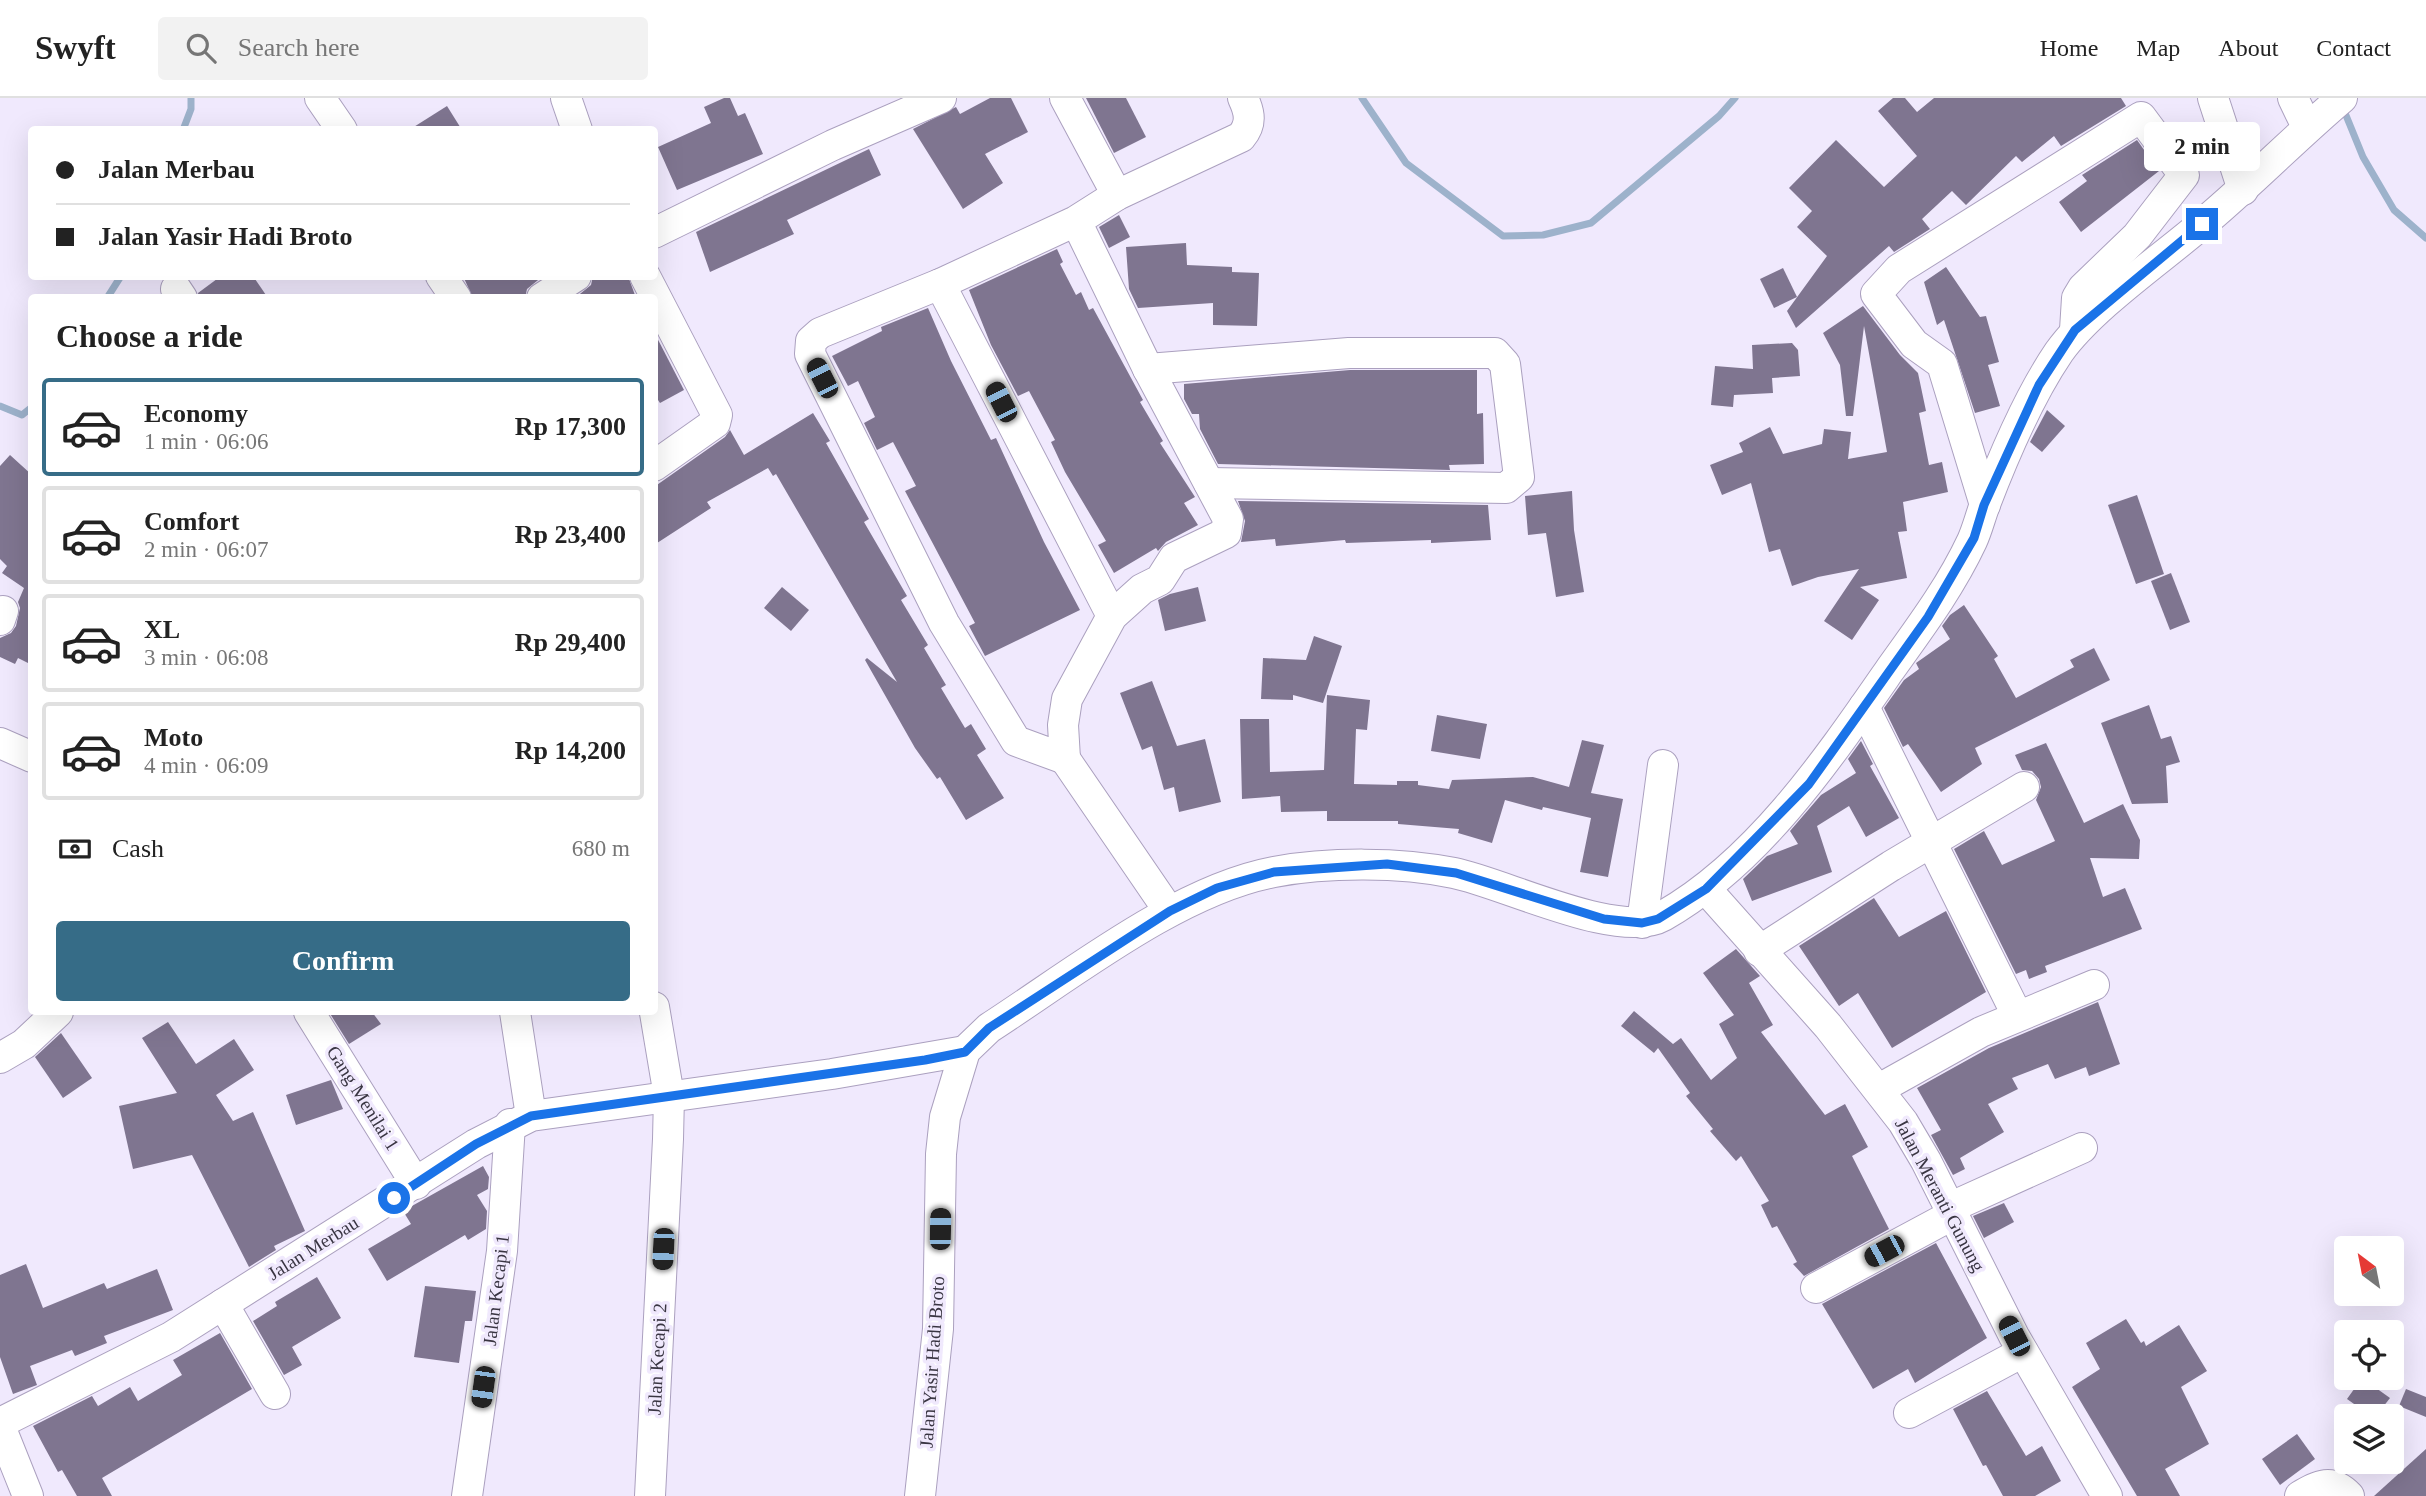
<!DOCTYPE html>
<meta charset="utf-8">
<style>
body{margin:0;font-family:Georgia,serif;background:#f2f2f2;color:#222;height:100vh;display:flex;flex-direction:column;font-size:26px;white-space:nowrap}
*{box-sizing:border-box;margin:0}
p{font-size:23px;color:#767676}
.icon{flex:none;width:38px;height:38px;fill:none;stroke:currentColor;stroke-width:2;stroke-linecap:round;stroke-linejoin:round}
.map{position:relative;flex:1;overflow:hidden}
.sheet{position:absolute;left:28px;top:196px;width:630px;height:721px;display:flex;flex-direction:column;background:#fff;border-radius:7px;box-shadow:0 7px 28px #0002}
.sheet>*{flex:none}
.banner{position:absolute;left:28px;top:28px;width:630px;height:154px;border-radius:7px;box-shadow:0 7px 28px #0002;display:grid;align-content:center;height:154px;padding:0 28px;background:#fff}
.needle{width:46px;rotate:328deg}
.tools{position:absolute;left:2334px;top:1138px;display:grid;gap:14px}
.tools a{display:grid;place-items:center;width:70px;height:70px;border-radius:7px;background:#fff;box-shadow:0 7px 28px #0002;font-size:35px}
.end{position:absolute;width:32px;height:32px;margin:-16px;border:9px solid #1a73e8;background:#fff;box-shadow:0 0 0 4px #fff}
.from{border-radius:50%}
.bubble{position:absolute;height:49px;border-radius:7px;background:#fff;box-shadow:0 7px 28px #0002;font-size:23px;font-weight:600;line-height:49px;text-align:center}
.car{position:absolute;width:21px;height:42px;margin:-21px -10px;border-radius:9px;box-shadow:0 0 5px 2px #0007;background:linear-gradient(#222 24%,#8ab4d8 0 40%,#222 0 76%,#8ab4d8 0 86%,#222 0)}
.banner b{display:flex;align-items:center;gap:24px;height:66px;font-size:26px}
.banner b+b{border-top:2px solid #e0e0e0}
.banner i{width:18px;height:18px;background:#222}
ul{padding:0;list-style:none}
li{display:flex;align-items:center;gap:21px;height:98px;margin:0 14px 10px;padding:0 14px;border:4px solid #e0e0e0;border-radius:7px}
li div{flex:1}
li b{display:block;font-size:26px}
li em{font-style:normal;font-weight:600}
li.selected{border-color:#366c87}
li>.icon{width:63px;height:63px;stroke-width:1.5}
h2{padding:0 28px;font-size:32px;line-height:84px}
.pay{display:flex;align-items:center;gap:18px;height:77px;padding:0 28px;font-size:26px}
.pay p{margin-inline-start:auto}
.button{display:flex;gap:14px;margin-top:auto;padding:14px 28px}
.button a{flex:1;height:80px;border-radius:7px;background:#366c87;color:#fff;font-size:28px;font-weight:600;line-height:80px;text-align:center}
header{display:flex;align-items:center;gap:42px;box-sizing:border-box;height:98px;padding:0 35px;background:#fff;border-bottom:2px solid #e0e0e0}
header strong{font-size:33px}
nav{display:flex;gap:38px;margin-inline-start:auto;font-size:24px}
.search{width:490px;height:63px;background:#f2f2f2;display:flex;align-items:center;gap:18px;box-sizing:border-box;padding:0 24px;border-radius:7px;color:#767676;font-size:26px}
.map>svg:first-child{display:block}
</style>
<header>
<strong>Swyft</strong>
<div class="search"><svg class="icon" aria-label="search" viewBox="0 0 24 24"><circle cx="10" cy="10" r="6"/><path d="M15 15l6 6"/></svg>Search here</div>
<nav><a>Home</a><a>Map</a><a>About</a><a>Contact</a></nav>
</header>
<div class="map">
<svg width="2426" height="1398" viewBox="0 0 2426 1398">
<rect width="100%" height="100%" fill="#f0e9fd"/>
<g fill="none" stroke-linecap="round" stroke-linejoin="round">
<g stroke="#9db2cb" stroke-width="7">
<polyline points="1362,0 1406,65 1503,138 1543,137 1591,125 1719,18 1735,0"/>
<polyline points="2343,10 2363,59 2394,112 2426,140"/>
<polyline points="183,32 191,11 191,0"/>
<polyline points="107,200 121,178"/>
<polyline points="0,308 22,317 32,309"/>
</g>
</g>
<g fill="#7f7590">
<polygon points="724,0 730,0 738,18 745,15 763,56 677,92 658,49 711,25 704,9"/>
<polygon points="990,0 1011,0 1028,34 985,56 1003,85 963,111 913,31 956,9 960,16"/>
<polygon points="1086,0 1126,0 1146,39 1114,55"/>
<polygon points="1893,0 1905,0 1917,14 1934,0 2121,0 2126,8 2061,48 2054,38 2022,64 2016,58 1966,107 1952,93 1922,121 1930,131 1894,154 1889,148 1796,230 1787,213 1827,158 1797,129 1812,113 1789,90 1836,42 1884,89 1917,58 1878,13"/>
<polygon points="447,8 462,32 409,32"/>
<polygon points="2137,42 2159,73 2081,134 2059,104 2087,83 2082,77"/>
<polygon points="869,51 881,77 787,122 794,136 710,174 696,134"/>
<polygon points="1119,117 1130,139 1109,150 1099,129"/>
<polygon points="1186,145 1187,167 1232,169 1232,174 1259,175 1257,228 1213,227 1213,205 1138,210 1129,191 1126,149"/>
<polygon points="1057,151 1063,164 1060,166 1076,197 1081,194 1089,212 1093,210 1143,302 1140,304 1163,343 1160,345 1195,399 1184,405 1198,427 1166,444 1158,453 1156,450 1114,475 1098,447 1106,443 1065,374 1051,344 1055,342 1029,293 1018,298 991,247 969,192"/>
<polygon points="1946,169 1980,219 1986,218 1999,264 1988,267 2000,308 1975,315 1944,222 1937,227 1924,184"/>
<polygon points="1783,170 1797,199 1774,210 1760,181"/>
<polygon points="221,178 253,178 268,200 199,200 198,195"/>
<polygon points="463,178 543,178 527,191 525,200 473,200"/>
<polygon points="593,178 628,178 636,200 575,200 591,187"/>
<polygon points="1863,208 1900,257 1918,275 1926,313 1919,315 1929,367 1942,364 1948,394 1903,404 1907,433 1898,434 1907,480 1860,489 1879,502 1852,542 1824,523 1859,471 1818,479 1792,488 1780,451 1769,454 1751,385 1722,397 1710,367 1743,354 1739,345 1770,329 1783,356 1822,346 1824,331 1851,334 1848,361 1887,354 1864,228 1853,318 1846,318 1840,267 1823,235"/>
<polygon points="928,210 951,263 991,342 996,340 1044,444 1080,512 985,558 969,528 975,525 905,393 916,388 893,344 877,352 864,325 875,319 858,283 848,288 832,258 882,233 881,229"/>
<polygon points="654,234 684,292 660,305 654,296"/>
<polygon points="1792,245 1798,252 1800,278 1772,280 1773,295 1734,297 1733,309 1711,307 1715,268 1753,271 1752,247"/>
<polygon points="1350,272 1477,272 1477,316 1483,315 1484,366 1449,367 1450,372 1218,366 1200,331 1199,316 1192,316 1184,301 1184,286"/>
<polygon points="2047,312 2065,328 2042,354 2030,344"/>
<polygon points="813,315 830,343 826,345 869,421 864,424 907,498 901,502 928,547 924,550 946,587 941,590 965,630 971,626 986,651 977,657 1004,700 966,722 940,679 937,681 915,650 865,562 867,560 897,584 776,376 773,378 768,370 707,404 711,410 654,447 654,389 725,339 730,332 744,357"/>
<polygon points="10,357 32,377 32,567 18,560 15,566 0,559 0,540 11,535 16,528 20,510 18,504 24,490 2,475 7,468 0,461 0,368"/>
<polygon points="1572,393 1574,432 1584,494 1556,499 1546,435 1528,437 1525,398"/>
<polygon points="2137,397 2164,476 2136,486 2108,407"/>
<polygon points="1238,403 1488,407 1491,442 1431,445 1431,442 1346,445 1345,442 1276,448 1275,441 1241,444 1245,423"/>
<polygon points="2171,475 2190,524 2170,532 2151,483"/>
<polygon points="782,489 809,512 791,533 764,510"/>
<polygon points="1198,489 1206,523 1165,533 1158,502 1170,496"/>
<polygon points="1964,507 1998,558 1994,561 2016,600 2074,569 2070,562 2094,550 2110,582 1975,650 1982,666 1941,694 1908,646 1903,649 1884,610 1904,582 1919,571 1916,565 1950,541 1942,528 1950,517"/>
<polygon points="1314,538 1342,548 1323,605 1293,597 1293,602 1261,601 1263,560 1306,562"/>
<polygon points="1152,583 1177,648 1205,641 1221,704 1179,714 1174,689 1164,692 1152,648 1142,652 1120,595"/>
<polygon points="1327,597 1370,602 1367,632 1356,631 1354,686 1397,687 1397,683 1418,683 1418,687 1449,691 1452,682 1533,679 1569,689 1582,642 1604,647 1591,695 1623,701 1608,779 1580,774 1591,720 1543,709 1542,712 1505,702 1492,745 1458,735 1459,731 1398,726 1398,723 1327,723 1327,713 1281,714 1280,698 1242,701 1240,621 1269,621 1270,674 1324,672"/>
<polygon points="2149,607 2161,641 2171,638 2180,664 2166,668 2168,705 2132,706 2101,625"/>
<polygon points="1437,617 1487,626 1480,661 1431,653"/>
<polygon points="1861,643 1873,666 1870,668 1899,720 1866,739 1849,708 1817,728 1832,774 1752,803 1743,781 1767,758 1798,746 1790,733 1821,697 1856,675 1848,661"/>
<polygon points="2046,645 2084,725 2123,706 2140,742 2139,761 2090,760 2103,799 2125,790 2142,831 2045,868 2047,874 2029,881 2026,872 2016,876 1954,751 1984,733 2002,767 2055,743 2036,702 2041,689 2039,681 2032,673 2022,672 2015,657"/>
<polygon points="1874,800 1899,839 1946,813 1986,894 1892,950 1858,895 1839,908 1799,848"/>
<polygon points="1736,851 1760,878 1749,885 1773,927 1761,934 1825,1017 1845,1006 1868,1049 1852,1058 1889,1131 1804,1178 1793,1166 1797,1164 1777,1128 1772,1130 1761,1107 1769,1103 1741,1058 1736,1063 1710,1033 1713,1031 1686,998 1690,995 1658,950 1654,955 1621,928 1634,913 1673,946 1681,940 1711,982 1737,960 1719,926 1734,917 1703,875"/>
<polygon points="2098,904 2120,966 2089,978 2086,969 2055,981 2048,966 2012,980 2018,991 1988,1006 2004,1034 1960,1060 1965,1071 1953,1077 1931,1037 1941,1032 1917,990 1989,950"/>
<polygon points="329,914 372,914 381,926 349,946"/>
<polygon points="168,924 196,966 234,941 254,972 216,997 233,1023 253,1014 305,1133 274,1148 276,1152 249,1169 192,1057 133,1071 119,1008 177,995 142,940"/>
<polygon points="61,935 92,980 63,1000 35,959"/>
<polygon points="331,982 343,1011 296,1027 286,997"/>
<polygon points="483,1068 489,1079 488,1091 477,1097 487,1113 486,1131 468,1142 465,1137 387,1183 368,1151 411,1126 403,1113"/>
<polygon points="2004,1105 2014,1124 1984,1140 1973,1118"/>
<polygon points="1936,1145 1987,1240 1915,1285 1908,1271 1873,1291 1822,1206"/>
<polygon points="26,1166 43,1210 104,1185 107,1191 157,1171 173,1212 104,1238 107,1245 75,1258 72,1252 30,1268 37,1287 13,1296 0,1259 0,1177"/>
<polygon points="317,1179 341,1220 292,1249 302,1267 284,1277 253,1223 277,1208 275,1204"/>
<polygon points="425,1188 476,1193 472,1223 465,1223 459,1265 414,1259"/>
<polygon points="2126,1221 2141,1245 2144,1243 2146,1248 2179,1227 2207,1273 2181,1289 2209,1346 2165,1371 2180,1398 2137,1398 2072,1289 2100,1271 2086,1245"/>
<polygon points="220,1235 252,1291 102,1380 112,1398 77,1398 62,1372 58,1374 33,1328 92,1298 98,1308 130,1289 138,1303 182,1277 173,1262"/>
<polygon points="2362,1280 2390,1300 2376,1318 2371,1318 2347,1301"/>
<polygon points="2406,1291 2426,1299 2426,1319 2399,1308"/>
<polygon points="1987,1293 2026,1358 2042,1348 2061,1383 2035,1398 2003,1398 1986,1367 1983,1368 1953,1311"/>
<polygon points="2297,1336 2315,1361 2280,1387 2262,1361"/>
<polygon points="2426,1351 2426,1398 2374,1398"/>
</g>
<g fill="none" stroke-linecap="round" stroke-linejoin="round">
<g stroke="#aba0bf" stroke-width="32">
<g id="minor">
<polyline points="320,0 342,32"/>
<polyline points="566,0 577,32"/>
<polyline points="1065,0 1117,97"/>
<polyline points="2213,0 2243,92"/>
<polyline points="2293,0 2307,29"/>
<path d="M1076,123L1148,271L1228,421L1226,435L1174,460L1160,482L1142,491L1112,518L1067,601L1063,627L1065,661L1016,643L944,525L810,256L811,243L820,235L940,186L1076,123L1117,97L1241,39C1252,26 1250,15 1243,0"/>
<polyline points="654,135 833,47 941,0"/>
<polyline points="441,178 456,200"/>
<polyline points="645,178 717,317 715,325 654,368"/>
<polyline points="940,186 1112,518"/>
<polyline points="176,191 182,200"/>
<polyline points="542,200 576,178"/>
<polyline points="1148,271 1349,255 1495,255 1505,266 1519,379 1506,390 1209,385"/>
<polyline points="1985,407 1942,266 1914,246 1876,196 1899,171 2141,19 2184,77 2137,138 2083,190 2077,200 2075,232"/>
<polyline points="0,522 3,513"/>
<polyline points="1864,609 2017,917"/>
<polyline points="0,645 32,659"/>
<polyline points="1065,661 1169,813"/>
<polyline points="1706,791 1828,928 1903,1024 1926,1063 2014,1238 2107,1398"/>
<polyline points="1642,825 1663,667"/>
<polyline points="1759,853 1891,768 2024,689"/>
<polyline points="309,914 416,1086"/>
<polyline points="515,914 531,1018"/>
<polyline points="0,960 24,946 58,914"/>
<polyline points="1879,991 1981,934 2094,887"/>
<polyline points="1949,1110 2082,1050"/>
<polyline points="1816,1190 1952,1117"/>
<polyline points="223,1206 275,1296"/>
<polyline points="1909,1315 2023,1254"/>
<polyline points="0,1325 171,1239 476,1046 531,1018 832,976 965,953"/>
<polyline points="0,1328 28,1398"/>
<polyline points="467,1398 502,1153 510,1026"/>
<polyline points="650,1398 668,1041 669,998 654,909"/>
<path d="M920,1398L938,1231L941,1056L945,1019L965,953L989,930C1071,877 1178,792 1274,774C1328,764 1400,764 1454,775C1504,785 1619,843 1663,818C1758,764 1828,661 1889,573C1919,531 1950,490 1972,443C1977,432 1980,420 1984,409C2003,359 2029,298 2059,254C2092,208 2163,160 2208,121C2254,82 2296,39 2342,0"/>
<path d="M2300,1398C2319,1387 2332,1380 2349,1398"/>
</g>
</g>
<use href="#minor" stroke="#fff" stroke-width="30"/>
</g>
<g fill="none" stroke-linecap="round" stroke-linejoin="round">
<polyline stroke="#1a73e8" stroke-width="9" points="394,1100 476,1046 531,1018 925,962 965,954 989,930 1170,813 1217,790 1274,774 1387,766 1456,775 1604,821 1642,825 1658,821 1706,791 1809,686 1928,519 1974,440 1984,407 2039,287 2075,232 2202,126"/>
</g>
<g text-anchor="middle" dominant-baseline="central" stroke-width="7" stroke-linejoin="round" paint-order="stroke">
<g font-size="19" fill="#393542" stroke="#f0e9fd">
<text transform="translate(363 1000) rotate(58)">Gang Menilai 1</text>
<text transform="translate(1940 1097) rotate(62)">Jalan Meranti Gunung</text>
<text transform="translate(313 1150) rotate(-32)">Jalan Merbau</text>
<text transform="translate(496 1192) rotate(-83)">Jalan Kecapi 1</text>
<text transform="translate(657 1261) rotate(-87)">Jalan Kecapi 2</text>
<text transform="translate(932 1264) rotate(-86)">Jalan Yasir Hadi Broto</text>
</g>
</g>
</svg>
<div class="tools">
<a><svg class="needle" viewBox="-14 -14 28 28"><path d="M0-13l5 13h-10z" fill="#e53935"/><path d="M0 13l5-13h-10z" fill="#767676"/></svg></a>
<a><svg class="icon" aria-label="locate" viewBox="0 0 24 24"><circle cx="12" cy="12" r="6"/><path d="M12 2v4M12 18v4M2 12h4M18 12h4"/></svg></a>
<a><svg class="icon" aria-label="layers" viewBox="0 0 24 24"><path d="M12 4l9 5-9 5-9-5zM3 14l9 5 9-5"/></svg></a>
</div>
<i class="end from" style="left:394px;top:1100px"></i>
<i class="end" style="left:2202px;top:126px"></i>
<div class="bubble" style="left:2144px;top:24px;width:116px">2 min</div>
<i class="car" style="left:822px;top:280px;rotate:333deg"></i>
<i class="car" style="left:1001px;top:304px;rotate:333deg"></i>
<i class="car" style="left:940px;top:1131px;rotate:1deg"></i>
<i class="car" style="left:663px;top:1151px;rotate:183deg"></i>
<i class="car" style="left:1884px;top:1153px;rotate:242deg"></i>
<i class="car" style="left:2014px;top:1238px;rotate:333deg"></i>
<i class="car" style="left:483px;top:1289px;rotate:188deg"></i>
<div class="banner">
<b><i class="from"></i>Jalan Merbau</b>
<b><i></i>Jalan Yasir Hadi Broto</b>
</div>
<section class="sheet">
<h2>Choose a ride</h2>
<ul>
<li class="selected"><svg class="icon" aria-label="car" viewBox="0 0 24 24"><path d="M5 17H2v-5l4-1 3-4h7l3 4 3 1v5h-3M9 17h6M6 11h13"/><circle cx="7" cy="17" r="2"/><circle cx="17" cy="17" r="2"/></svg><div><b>Economy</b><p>1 min · 06:06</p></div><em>Rp 17,300</em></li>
<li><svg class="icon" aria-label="car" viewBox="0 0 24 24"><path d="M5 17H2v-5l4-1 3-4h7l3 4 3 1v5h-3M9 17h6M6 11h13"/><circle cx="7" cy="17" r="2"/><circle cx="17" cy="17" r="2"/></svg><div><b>Comfort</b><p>2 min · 06:07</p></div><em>Rp 23,400</em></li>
<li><svg class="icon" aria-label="car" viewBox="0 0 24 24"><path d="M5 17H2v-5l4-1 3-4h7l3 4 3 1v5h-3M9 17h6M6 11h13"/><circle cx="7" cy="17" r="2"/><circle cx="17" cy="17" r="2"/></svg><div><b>XL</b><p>3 min · 06:08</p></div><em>Rp 29,400</em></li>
<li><svg class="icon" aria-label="car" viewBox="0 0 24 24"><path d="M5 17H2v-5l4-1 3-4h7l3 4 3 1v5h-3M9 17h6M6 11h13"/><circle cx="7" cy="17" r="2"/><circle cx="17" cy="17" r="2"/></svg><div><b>Moto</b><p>4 min · 06:09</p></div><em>Rp 14,200</em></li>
</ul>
<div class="pay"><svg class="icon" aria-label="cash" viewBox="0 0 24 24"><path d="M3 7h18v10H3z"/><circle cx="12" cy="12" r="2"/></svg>Cash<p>680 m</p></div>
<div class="button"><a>Confirm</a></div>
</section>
</div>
